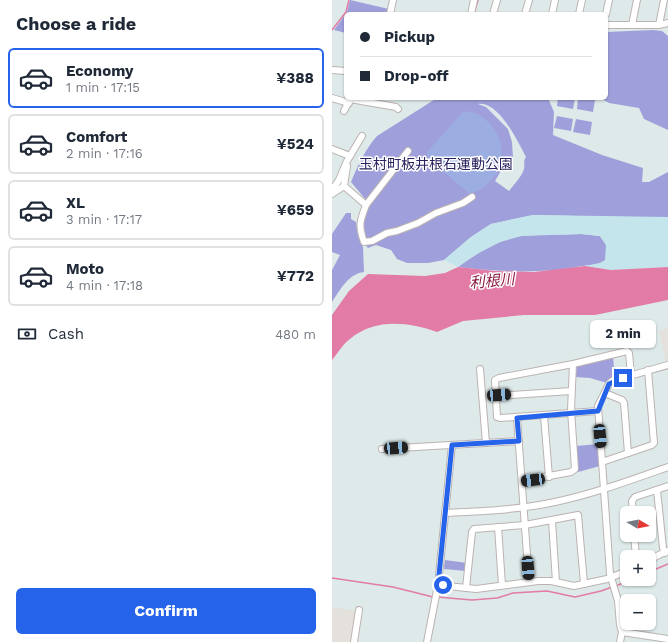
<!DOCTYPE html>
<meta charset="utf-8">
<style>
body{margin:0;font-family:"Work Sans","Noto Sans JP",sans-serif;background:#f2f2f3;color:#1f2937;height:100vh;display:flex;flex-direction:column;font-size:15px;white-space:nowrap}
*{box-sizing:border-box;margin:0}
p{font-size:13px;color:#747a83}
.icon{flex:none;width:22px;height:22px;fill:none;stroke:currentColor;stroke-width:2;stroke-linecap:round;stroke-linejoin:round}
.map{position:relative;flex:1;overflow:hidden}
.details{display:flex;flex-direction:column;background:#fff;width:332px}
.details>*{flex:none}
.top-card{position:absolute;left:12px;top:12px;width:264px;height:88px;border-radius:6px;box-shadow:0 1px 3px #0004;display:grid;align-content:center;height:88px;padding:0 16px;background:#fff}
.needle{width:26px;rotate:100deg}
.fabs{position:absolute;left:288px;top:506px;display:grid;gap:8px}
.fabs a{display:grid;place-items:center;width:36px;height:36px;border-radius:6px;background:#fff;box-shadow:0 1px 3px #0004;font-size:20px}
.end{position:absolute;width:18px;height:18px;margin:-9px;border:5px solid #2563eb;background:#fff;box-shadow:0 0 0 2px #fff}
.from{border-radius:50%}
.bubble{position:absolute;height:28px;border-radius:6px;background:#fff;box-shadow:0 1px 3px #0004;font-size:13px;font-weight:700;line-height:28px;text-align:center}
.car{position:absolute;width:12px;height:24px;margin:-12px -6px;border-radius:5px;box-shadow:0 0 3px 1px #0007;background:linear-gradient(#222 24%,#8ab4d8 0 40%,#222 0 76%,#8ab4d8 0 86%,#222 0)}
.top-card b{display:flex;align-items:center;gap:14px;height:38px;font-size:15px}
.top-card b+b{border-top:1px solid #e0e1e3}
.top-card i{width:10px;height:10px;background:#1f2937}
ul{padding:0;list-style:none}
li{display:flex;align-items:center;gap:12px;height:60px;margin:0 8px 6px;padding:0 8px;border:2px solid #e0e1e3;border-radius:6px}
li div{flex:1}
li b{display:block;font-size:15px}
li em{font-style:normal;font-weight:700}
li.selected{border-color:#2563eb}
li>.icon{width:36px;height:36px;stroke-width:1.5}
h2{padding:0 16px;font-size:18px;line-height:48px}
.pay{display:flex;align-items:center;gap:10px;height:44px;padding:0 16px;font-size:15px}
.pay p{margin-inline-start:auto}
.button{display:flex;gap:8px;margin-top:auto;padding:8px 16px}
.button a{flex:1;height:46px;border-radius:6px;background:#2563eb;color:#fff;font-size:16px;font-weight:700;line-height:46px;text-align:center}
main{display:flex;flex:1;min-height:0}
.map>svg:first-child{display:block}
</style>
<main>
<section class="details">
<h2>Choose a ride</h2>
<ul>
<li class="selected"><svg class="icon" aria-label="car" viewBox="0 0 24 24"><path d="M5 17H2v-5l4-1 3-4h7l3 4 3 1v5h-3M9 17h6M6 11h13"/><circle cx="7" cy="17" r="2"/><circle cx="17" cy="17" r="2"/></svg><div><b>Economy</b><p>1 min · 17:15</p></div><em>¥388</em></li>
<li><svg class="icon" aria-label="car" viewBox="0 0 24 24"><path d="M5 17H2v-5l4-1 3-4h7l3 4 3 1v5h-3M9 17h6M6 11h13"/><circle cx="7" cy="17" r="2"/><circle cx="17" cy="17" r="2"/></svg><div><b>Comfort</b><p>2 min · 17:16</p></div><em>¥524</em></li>
<li><svg class="icon" aria-label="car" viewBox="0 0 24 24"><path d="M5 17H2v-5l4-1 3-4h7l3 4 3 1v5h-3M9 17h6M6 11h13"/><circle cx="7" cy="17" r="2"/><circle cx="17" cy="17" r="2"/></svg><div><b>XL</b><p>3 min · 17:17</p></div><em>¥659</em></li>
<li><svg class="icon" aria-label="car" viewBox="0 0 24 24"><path d="M5 17H2v-5l4-1 3-4h7l3 4 3 1v5h-3M9 17h6M6 11h13"/><circle cx="7" cy="17" r="2"/><circle cx="17" cy="17" r="2"/></svg><div><b>Moto</b><p>4 min · 17:18</p></div><em>¥772</em></li>
</ul>
<div class="pay"><svg class="icon" aria-label="cash" viewBox="0 0 24 24"><path d="M3 7h18v10H3z"/><circle cx="12" cy="12" r="2"/></svg>Cash<p>480 m</p></div>
<div class="button"><a>Confirm</a></div>
</section>
<div class="map">
<svg width="336" height="642" viewBox="0 0 336 642">
<rect width="100%" height="100%" fill="#ddeae9"/>
<g fill="#e4e1dd">
<polygon points="336,328 336,363 334,363 327,331"/>
<polygon points="0,607 25,611 20,642 0,642"/>
</g>
<g fill="#9fa0db" fill-rule="evenodd">
<polygon points="18,0 57,9 56,14 14,14 14,33 2,30 15,12"/>
<polygon points="321,30 330,31 336,36 336,130 312,119 307,108 277,103 268,98 274,98 274,32"/>
<path d="M105,98H216L222,112L221,135L270,155L311,168L310,182H317L336,172V218L201,215L159,224L139,237L112,260L96,263H75L65,259L59,250L44,245L36,248C23,232 30,219 34,200L19,182C25,167 34,148 45,136ZM146,104C167,101 186,142 194,157C191,161 193,165 192,169C189,178 182,184 177,191L163,181L170,169L181,158L180,142L176,129L154,107Z"/>
<polygon points="226,98 243,98 241,109 225,106"/>
<polygon points="246,98 263,100 261,112 245,109"/>
<polygon points="225,116 241,119 239,131 222,128"/>
<polygon points="244,119 260,122 258,135 241,132"/>
<path d="M14,213H19V219L24,222L26,235L31,247L32,272C16,274 9,289 0,302V270L8,255L0,252V234Z"/>
<path d="M249,234L268,236L274,245V260C266,265 258,265 250,266C209,274 168,272 126,267C144,254 167,239 190,236C209,234 229,235 249,234Z"/>
<polygon points="281,357 283,378 278,379 275,383 258,378 243,377 245,366"/>
<polygon points="266,444 268,466 246,472 244,446"/>
<polygon points="113,560 135,563 134,571 112,569"/>
</g>
<polygon fill="#c4e5ec" points="201,215 336,217 336,267 279,270 253,266 268,263 273,260 274,245 268,236 249,234 189,236 168,242 139,257 126,267 112,260 139,237 159,224"/>
<path fill="#9cade2" d="M132,111C137,112 143,112 147,115C181,135 175,182 138,194L96,159L95,152Z"/>
<path fill="#e27ba5" d="M253,266L279,270L336,267V300L263,315H192L131,321L105,332C76,322 43,318 18,339C11,344 5,354 0,360V315L17,291L36,274L93,276L113,273L126,267L163,271L202,272Z"/>
<g fill="none" stroke-linecap="round" stroke-linejoin="round">
<g stroke="#e27ba5" stroke-width="1.5">
<polyline points="142,14 146,0"/>
<polyline points="0,30 14,12 17,0"/>
<polyline points="317,572 336,564"/>
<polyline points="0,578 61,587 101,597"/>
<polyline points="284,586 300,579"/>
<polyline points="105,597 140,600 165,598 181,593 215,591 243,597 269,591 280,587"/>
</g>
<g stroke="#bcb3b1" stroke-width="8">
<g id="minor">
<polyline points="58,14 61,0"/>
<polyline points="139,14 142,0"/>
<polyline points="161,14 165,0"/>
<polyline points="193,14 197,0"/>
<polyline points="220,14 223,0"/>
<polyline points="247,14 250,0"/>
<polyline points="274,14 277,0"/>
<polyline points="274,25 327,25 336,23"/>
<polyline points="300,25 305,0"/>
<polyline points="327,25 332,0"/>
<polyline points="0,70 14,71"/>
<polyline points="0,98 17,103"/>
<polyline points="18,99 64,107 66,109"/>
<polyline points="12,111 18,99"/>
<polyline points="0,149 18,156"/>
<polyline points="12,186 15,166"/>
<polyline points="0,190 7,180 15,161 30,136"/>
<polyline points="0,194 12,186 34,205 76,151"/>
<path d="M34,205C28,221 26,225 32,242L40,241L55,233L65,231L86,223L104,213L131,203L140,197"/>
<polyline points="148,369 154,443"/>
<polyline points="273,393 290,400 292,403 296,453"/>
<polyline points="163,396 239,391"/>
<polyline points="266,411 168,418 165,417 163,380 167,378 241,364 295,351 297,353 299,375"/>
<polyline points="212,416 217,477"/>
<polyline points="185,418 197,582"/>
<polyline points="50,449 187,441"/>
<polyline points="270,462 320,445 322,443 316,370"/>
<polyline points="190,481 239,472 243,469 239,410 241,364"/>
<polyline points="325,490 331,548 333,553"/>
<path d="M113,513C150,511 187,510 223,502C261,494 299,480 336,467"/>
<polyline points="301,513 300,501 303,497 336,486"/>
<polyline points="220,521 224,582"/>
<polyline points="166,527 170,585"/>
<polyline points="302,535 304,557"/>
<polyline points="317,560 335,551"/>
<polyline points="106,585 144,589 206,581 219,581 242,586 275,579 295,571"/>
<polyline points="134,588 140,532 142,529 193,525 246,515 252,584"/>
<polyline points="290,632 336,639"/>
<polyline points="22,642 27,610"/>
<polyline points="95,642 106,585 120,445"/>
<polyline points="288,642 290,632 288,625 286,601 278,574 266,406 277,384 280,381 336,365"/>
</g>
</g>
<use href="#minor" stroke="#fff" stroke-width="6"/>
</g>
<g fill="none" stroke-linecap="round" stroke-linejoin="round">
<polyline stroke="#2563eb" stroke-width="5" points="111,585 106,585 120,445 187,441 185,418 266,411 277,384 291,378"/>
</g>
<g text-anchor="middle" dominant-baseline="central" stroke-width="3" stroke-linejoin="round" paint-order="stroke">
<g font-size="14" fill="#29225f" stroke="#fff">
<text x="104" y="164">玉村町板井根石運動公園</text>
</g>
<g font-size="15" font-style="italic" fill="#8c1b40" stroke="#fff">
<text transform="translate(160 281) rotate(-5)">利根川</text>
</g>
</g>
</svg>
<div class="fabs">
<a><svg class="needle" viewBox="-14 -14 28 28"><path d="M0-13l5 13h-10z" fill="#e53935"/><path d="M0 13l5-13h-10z" fill="#747a83"/></svg></a>
<a>+</a>
<a>−</a>
</div>
<i class="end from" style="left:111px;top:585px"></i>
<i class="end" style="left:291px;top:378px"></i>
<div class="bubble" style="left:258px;top:320px;width:66px">2 min</div>
<i class="car" style="left:167px;top:395px;rotate:86deg"></i>
<i class="car" style="left:268px;top:436px;rotate:175deg"></i>
<i class="car" style="left:64px;top:448px;rotate:86deg"></i>
<i class="car" style="left:201px;top:480px;rotate:263deg"></i>
<i class="car" style="left:196px;top:568px;rotate:176deg"></i>
<div class="top-card">
<b><i class="from"></i>Pickup</b>
<b><i></i>Drop-off</b>
</div>
</div>
</main>
